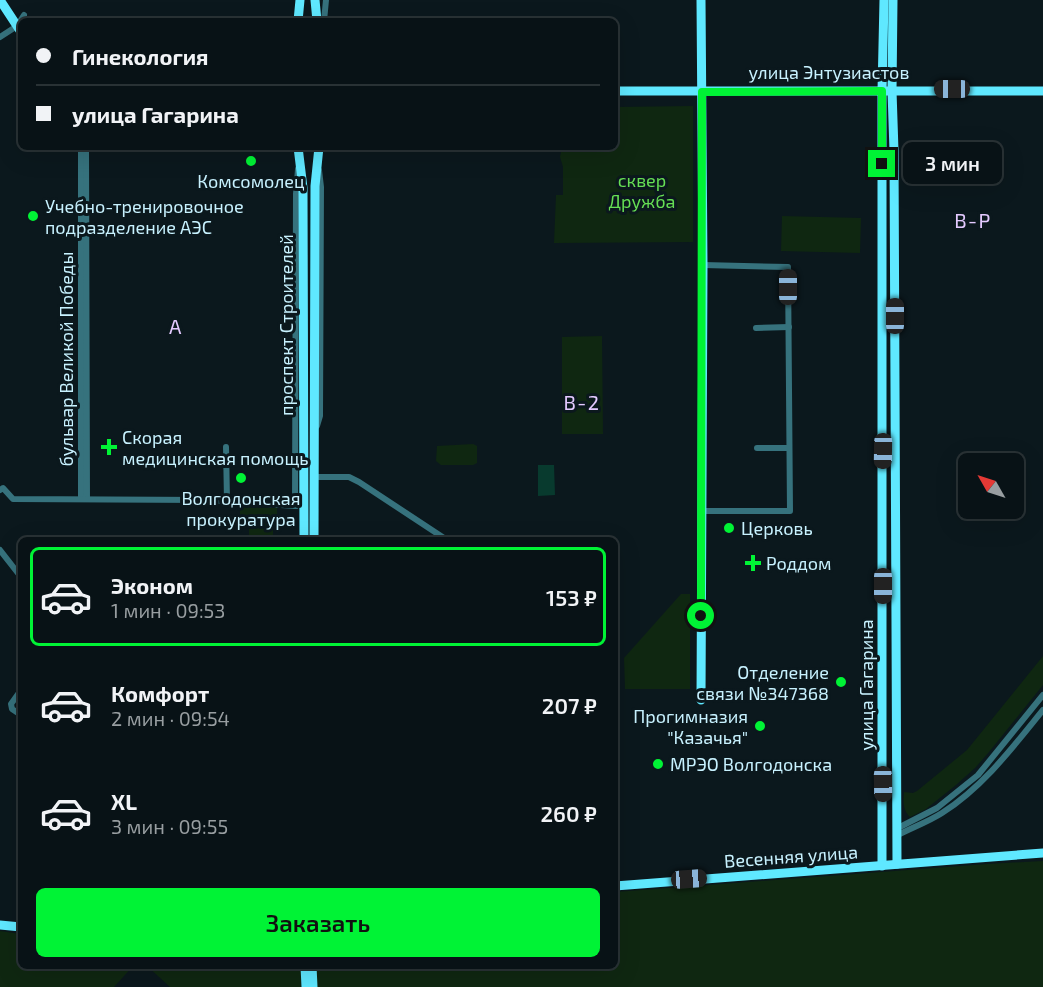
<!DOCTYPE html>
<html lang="ru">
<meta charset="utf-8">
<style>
body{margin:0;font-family:"Exo 2",sans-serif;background:#162023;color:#f1f3f6;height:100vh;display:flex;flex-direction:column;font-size:22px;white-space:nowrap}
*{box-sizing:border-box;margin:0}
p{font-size:20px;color:#989ea1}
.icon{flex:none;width:33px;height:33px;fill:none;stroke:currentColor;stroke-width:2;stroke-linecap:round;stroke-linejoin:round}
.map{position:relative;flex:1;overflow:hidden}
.details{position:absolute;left:18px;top:537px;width:600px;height:432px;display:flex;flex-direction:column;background:#081216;border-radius:9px;box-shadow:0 6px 24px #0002,0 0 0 2px #293235}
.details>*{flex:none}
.banner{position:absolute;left:18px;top:18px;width:600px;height:132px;border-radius:9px;box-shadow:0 6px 24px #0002,0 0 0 2px #293235;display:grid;align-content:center;height:132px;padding:0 18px;background:#081216}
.needle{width:39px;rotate:309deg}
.tools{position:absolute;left:958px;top:453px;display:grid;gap:12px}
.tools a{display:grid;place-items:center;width:66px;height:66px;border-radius:9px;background:#081216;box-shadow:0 6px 24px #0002,0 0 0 2px #293235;font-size:30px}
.end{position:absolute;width:27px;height:27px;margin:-14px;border:8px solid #00f335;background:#111;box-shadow:0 0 0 3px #111}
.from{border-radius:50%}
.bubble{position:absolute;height:42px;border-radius:9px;background:#081216;box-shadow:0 6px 24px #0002,0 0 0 2px #293235;font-size:20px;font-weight:600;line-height:42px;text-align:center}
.car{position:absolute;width:18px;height:36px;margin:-18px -9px;border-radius:8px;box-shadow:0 0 4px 2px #0007;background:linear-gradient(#222 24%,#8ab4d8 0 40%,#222 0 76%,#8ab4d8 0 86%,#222 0)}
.banner b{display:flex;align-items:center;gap:21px;height:57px;font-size:22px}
.banner b+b{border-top:2px solid #293235}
.banner i{width:15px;height:15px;background:#f1f3f6}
ul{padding:10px 0 0;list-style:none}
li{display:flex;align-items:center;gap:18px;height:99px;margin:0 12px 9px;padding:0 6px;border:3px solid transparent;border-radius:9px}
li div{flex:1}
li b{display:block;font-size:22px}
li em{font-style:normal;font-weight:600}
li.on{border-color:#00f335}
li>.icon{width:54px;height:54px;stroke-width:1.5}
.cta{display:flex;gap:12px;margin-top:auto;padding:12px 18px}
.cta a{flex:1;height:69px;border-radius:9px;background:#00f335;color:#111;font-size:24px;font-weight:600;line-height:69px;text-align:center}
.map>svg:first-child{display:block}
</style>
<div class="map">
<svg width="1043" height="987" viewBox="0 0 1043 987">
<rect width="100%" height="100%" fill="#0b181d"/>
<g fill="#0f2711">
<polygon points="693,106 693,242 554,243 556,195 563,195 563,167 560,157 562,147 615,147 615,107"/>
<polygon points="782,216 861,218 860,253 781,251"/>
<polygon points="602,336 603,434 562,434 562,337"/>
<polygon points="473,444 477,446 477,463 473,465 441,465 436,461 437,446"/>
<polygon points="240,507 277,508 277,521 273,521 273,540 249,539 249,524 240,523"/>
<polygon points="681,594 690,594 690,689 625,689 624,658"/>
<path d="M1043,656V685L989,752L976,767L956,785L926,809L910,817C903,811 903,801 904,792L913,793L917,791L967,750Z"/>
<polygon points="1043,861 1043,987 316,987 315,966 615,966 615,892 987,864"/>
<polygon points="0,931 21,934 21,966 133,966 114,987 0,987"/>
<polygon points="147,966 301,966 301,987 170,987"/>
</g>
<polygon fill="#083a2e" points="538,465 554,465 555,495 538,496"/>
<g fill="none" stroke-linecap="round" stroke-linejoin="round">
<g stroke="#36727d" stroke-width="6">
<polyline points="324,21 326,0"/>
<polyline points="0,37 17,26 24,15"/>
<polyline points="81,147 81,499"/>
<polyline points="86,147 87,499"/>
<polyline points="756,328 789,327"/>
<polyline points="317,426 320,416 321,187 319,170"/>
<polyline points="226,447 227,501"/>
<polyline points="757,448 789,448"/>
<polyline points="313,477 349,477 359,482 447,540"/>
<polyline points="0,490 3,488 13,499 205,500 296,506"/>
<polyline points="295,506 296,194 298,169"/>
<polyline points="702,511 790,511 788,267 703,265"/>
<polyline points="0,550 21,577"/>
<polyline points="21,690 11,704 12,709 21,715"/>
<polyline points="896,829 937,808 978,775 1043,695"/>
<path d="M896,836C911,828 928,822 942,813C983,787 1013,747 1043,710"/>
</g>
<g stroke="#5fe8ff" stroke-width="9">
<polyline points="0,0 21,32"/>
<polyline points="315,0 317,21"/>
<polyline points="893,0 892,91 894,151 897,864"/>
<polyline points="298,21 300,0"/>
<polyline points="615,91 1043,91"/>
<polyline points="298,147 303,188 304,540"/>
<polyline points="314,540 315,186 319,147"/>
<polyline points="701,700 703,265 701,0"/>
<polyline points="882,866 882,91 884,0"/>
<polyline points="615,886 1043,853"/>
<polyline points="0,925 21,927"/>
<polyline points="305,966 306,987"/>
<polyline points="312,966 313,987"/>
</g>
</g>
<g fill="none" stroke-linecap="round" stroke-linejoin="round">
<polyline stroke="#00f335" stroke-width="8" points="701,616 702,92 882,91 882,164"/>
</g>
<g fill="#00f335" stroke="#0b181d" stroke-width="2">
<circle cx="251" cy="161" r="6"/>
<circle cx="33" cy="216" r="6"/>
<path d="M106 438h6v6h6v6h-6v6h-6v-6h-6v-6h6z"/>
<circle cx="241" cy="478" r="6"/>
<circle cx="729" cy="528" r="6"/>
<path d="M750 554h6v6h6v6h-6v6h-6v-6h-6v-6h6z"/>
<circle cx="841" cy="682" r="6"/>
<circle cx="760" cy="726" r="6"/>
<circle cx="658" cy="764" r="6"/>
</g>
<g text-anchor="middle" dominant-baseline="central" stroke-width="6" stroke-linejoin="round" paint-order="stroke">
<g font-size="18" fill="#c8f2ff" stroke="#0b181d">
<text x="829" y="72">улица Энтузиастов</text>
<text transform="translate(286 325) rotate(-90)">проспект Строителей</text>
<text transform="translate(66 359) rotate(-90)">бульвар Великой Победы</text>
<text transform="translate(866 685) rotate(-90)">улица Гагарина</text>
<text transform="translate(791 856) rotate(-4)">Весенняя улица</text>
</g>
<g font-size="18" fill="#66df54" stroke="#0b181d">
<text x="642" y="180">сквер<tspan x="642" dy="21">Дружба</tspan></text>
</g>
<g font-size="18" fill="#c8f2ff" stroke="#0b181d" text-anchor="start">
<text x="251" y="181" text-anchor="middle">Комсомолец</text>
<text x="45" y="206">Учебно-тренировочное<tspan x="45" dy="21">подразделение АЭС</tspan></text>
<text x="122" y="437">Скорая<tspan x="122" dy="21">медицинская помощь</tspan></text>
<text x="241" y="498" text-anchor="middle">Волгодонская<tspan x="241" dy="21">прокуратура</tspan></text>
<text x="741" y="528">Церковь</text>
<text x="766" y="563">Роддом</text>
<text x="829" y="672" text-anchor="end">Отделение<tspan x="829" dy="21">связи №347368</tspan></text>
<text x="748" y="716" text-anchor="end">Прогимназия<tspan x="748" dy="21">"Казачья"</tspan></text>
<text x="670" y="764">МРЭО Волгодонска</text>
</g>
<g font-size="20" letter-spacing="1.5" fill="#e4caff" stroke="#0b181d">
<text x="973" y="220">В-Р</text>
<text x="176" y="326">А</text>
<text x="582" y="402">В-2</text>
</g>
</g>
</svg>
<div class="tools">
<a><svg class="needle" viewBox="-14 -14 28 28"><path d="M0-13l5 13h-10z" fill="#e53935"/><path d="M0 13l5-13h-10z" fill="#989ea1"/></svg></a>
</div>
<i class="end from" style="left:701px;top:616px"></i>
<i class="end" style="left:882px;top:164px"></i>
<div class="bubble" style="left:903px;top:142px;width:99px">3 мин</div>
<i class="car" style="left:952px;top:89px;rotate:270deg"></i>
<i class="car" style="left:788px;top:287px;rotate:0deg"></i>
<i class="car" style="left:895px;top:316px;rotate:0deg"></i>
<i class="car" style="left:883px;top:451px;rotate:181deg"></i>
<i class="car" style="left:883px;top:586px;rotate:180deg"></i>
<i class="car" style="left:883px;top:784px;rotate:179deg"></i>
<i class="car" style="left:689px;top:879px;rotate:86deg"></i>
<div class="banner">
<b><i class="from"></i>Гинекология</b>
<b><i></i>улица Гагарина</b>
</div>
<section class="details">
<ul>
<li class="on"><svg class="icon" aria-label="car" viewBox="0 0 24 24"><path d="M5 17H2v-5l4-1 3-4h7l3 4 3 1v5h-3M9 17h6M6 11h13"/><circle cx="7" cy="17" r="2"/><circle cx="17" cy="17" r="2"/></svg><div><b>Эконом</b><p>1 мин · 09:53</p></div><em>153 ₽</em></li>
<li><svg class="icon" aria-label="car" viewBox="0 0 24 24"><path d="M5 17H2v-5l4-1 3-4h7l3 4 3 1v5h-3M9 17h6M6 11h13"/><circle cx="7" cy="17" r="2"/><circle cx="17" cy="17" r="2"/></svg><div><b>Комфорт</b><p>2 мин · 09:54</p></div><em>207 ₽</em></li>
<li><svg class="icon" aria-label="car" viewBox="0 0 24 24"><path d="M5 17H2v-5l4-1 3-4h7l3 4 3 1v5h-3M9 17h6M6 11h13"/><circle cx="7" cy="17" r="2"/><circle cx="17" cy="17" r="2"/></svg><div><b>XL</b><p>3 мин · 09:55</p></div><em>260 ₽</em></li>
</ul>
<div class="cta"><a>Заказать</a></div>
</section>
</div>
